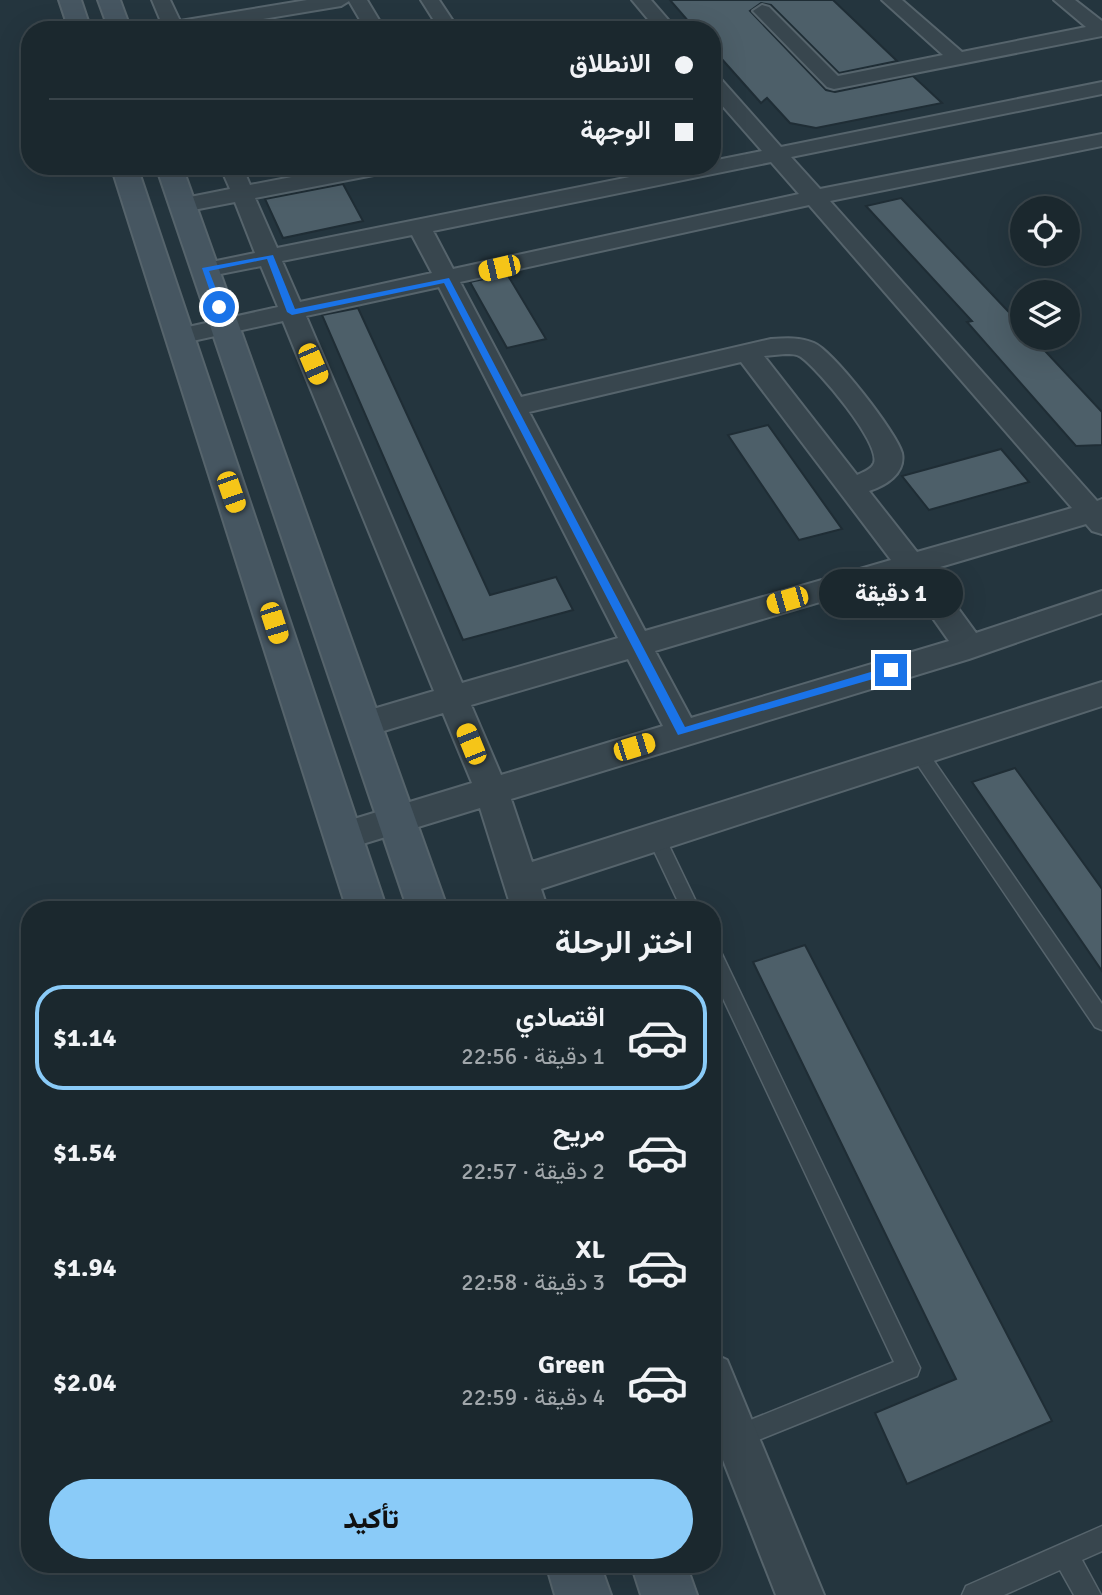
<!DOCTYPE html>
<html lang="ar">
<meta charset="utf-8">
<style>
body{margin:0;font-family:Signika,Vazirmatn,sans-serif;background:#243036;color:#f1f3f6;direction:rtl;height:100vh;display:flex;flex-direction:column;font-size:26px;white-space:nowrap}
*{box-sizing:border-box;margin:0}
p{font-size:23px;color:#a0a6aa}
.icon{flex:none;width:38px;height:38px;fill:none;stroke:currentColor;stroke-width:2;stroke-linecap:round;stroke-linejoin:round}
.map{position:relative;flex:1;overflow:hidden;direction:ltr}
.panel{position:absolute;left:21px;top:901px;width:700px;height:672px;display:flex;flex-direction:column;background:#1b282e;border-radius:28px;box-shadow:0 7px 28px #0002,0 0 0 2px #39444a;direction:rtl}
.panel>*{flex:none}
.top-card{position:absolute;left:21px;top:21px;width:700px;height:154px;border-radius:28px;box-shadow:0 7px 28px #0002,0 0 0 2px #39444a;direction:rtl;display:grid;align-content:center;height:154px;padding:0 28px;background:#1b282e}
.tools{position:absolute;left:1010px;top:196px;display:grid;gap:14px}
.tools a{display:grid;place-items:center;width:70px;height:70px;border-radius:50%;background:#1b282e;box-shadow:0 7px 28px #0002,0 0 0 2px #39444a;font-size:35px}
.end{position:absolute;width:32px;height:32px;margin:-16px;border:9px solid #1a73e8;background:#fff;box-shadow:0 0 0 4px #fff}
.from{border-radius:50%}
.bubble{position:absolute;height:49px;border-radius:24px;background:#1b282e;box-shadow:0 7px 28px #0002,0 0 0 2px #39444a;font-size:23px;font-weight:800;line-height:49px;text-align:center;direction:rtl}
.car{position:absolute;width:21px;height:42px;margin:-21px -10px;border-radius:9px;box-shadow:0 0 5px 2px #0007;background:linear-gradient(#f5c518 24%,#345 0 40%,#f5c518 0 76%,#345 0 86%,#f5c518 0)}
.top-card b{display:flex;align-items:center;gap:24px;height:66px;font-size:26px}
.top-card b+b{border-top:2px solid #39444a}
.top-card i{width:18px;height:18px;background:#f1f3f6}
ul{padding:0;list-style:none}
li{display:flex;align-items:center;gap:21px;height:105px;margin:0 14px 10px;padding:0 14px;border:4px solid transparent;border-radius:28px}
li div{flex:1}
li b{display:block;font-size:26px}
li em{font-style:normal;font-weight:800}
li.active{border-color:#8acbf8}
li>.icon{width:63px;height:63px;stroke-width:1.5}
h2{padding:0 28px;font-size:32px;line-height:84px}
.action{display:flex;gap:14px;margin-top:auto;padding:14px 28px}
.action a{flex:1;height:80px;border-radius:42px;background:#8acbf8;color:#111;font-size:28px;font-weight:800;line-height:80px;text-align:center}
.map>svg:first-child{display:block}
</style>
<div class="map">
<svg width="1102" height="1595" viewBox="0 0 1102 1595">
<rect width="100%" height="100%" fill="#24353e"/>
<g fill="#4d5f69" stroke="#1f2d35" stroke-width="2">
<polygon points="670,0 833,0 897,61 839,73 771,5 761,3 750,11 826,90 835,92 913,76 942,103 816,128 790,123 767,98 761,103 712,48 712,30 696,30"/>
<polygon points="343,184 363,221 283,238 265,199"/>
<polygon points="901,198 1022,326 1022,338 1033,338 1102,412 1102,445 1076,446 967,322 972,321 866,206"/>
<polygon points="507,274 546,339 507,348 470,282"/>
<polygon points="358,308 490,595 556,577 573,610 463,640 322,315"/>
<polygon points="768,425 842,529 799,540 728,435"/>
<polygon points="1001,449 1029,482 929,510 902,476"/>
<polygon points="1015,768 1102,889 1102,971 972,782"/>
<polygon points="805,945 1052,1421 907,1484 875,1413 956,1379 753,962"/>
</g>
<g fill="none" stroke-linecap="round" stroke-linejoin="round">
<g stroke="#56646c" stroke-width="3">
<g id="service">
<polygon points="919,746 925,748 1102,1004 1102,1030 1095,1027 913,758 910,753 913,748"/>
<polygon points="656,828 662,831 700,910 682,910 647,836 650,831"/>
<polygon points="712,946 719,948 920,1368 917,1376 736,1449 728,1445 724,1437 728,1429 894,1362 712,975"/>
<polygon points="1102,1526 1102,1551 1082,1560 1101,1595 1074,1595 1060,1570 1004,1595 962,1595 966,1586"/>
</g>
</g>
<g stroke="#56646c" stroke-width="4">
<g id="minor">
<polygon points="152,0 170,0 180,21 307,0 367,0 385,30 366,30 349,1 341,6 196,30 151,30 162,24"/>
<polygon points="421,0 439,0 459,30 440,30"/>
<polygon points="632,0 651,0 677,30 657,30"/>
<polygon points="882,0 902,0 962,52 1086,27 1054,0 1075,0 1102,21 1102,36 834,89 827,87 753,11 762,5 769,7 838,76 943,55"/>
<path d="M712,75L719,77L781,147L1102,82V94L791,157L820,189L1102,134V146L830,201L1097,501L1102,499V534L1092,531L1086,524L930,570L976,633L1102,591V613L969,659L511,799L532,862L1102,682V706L541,889L548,910H512L480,808L343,850L331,846L326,836L331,826L472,783L443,713L364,737L353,733L348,724L353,715L434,691L283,321L179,344L170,341L167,336L170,331L278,307L261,266L205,277L197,275L193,270L197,265L255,253L235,202L183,212L172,205L175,200L230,189L220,166H242L250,185L349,166H395L384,173L255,198L277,248L684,166H712V161L762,151L712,94ZM771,162L799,194L453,269L433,231ZM809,205L1072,508L917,552L869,491C885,486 906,474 902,453C897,433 833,351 814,343C800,337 786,338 771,339L521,397L460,282ZM412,235L432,273L300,302L282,261ZM439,287L618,638L462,683L306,316ZM785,354C792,354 796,354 801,357C818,369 881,443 874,463C871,470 863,472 857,475L764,356ZM741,362L891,560L645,631L529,412ZM904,577L949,641L691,718L655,651ZM628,659L663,726L501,775L471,705Z"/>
<polygon points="712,1353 727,1360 824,1595 776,1595 712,1432"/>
</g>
</g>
<g stroke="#56646c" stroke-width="4">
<g id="secondary">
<polygon points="59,0 81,0 91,30 69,30"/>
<polygon points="98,0 120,0 131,30 109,30"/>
<polygon points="111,166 137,166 387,910 347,910"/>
<polygon points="156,166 182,166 448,910 408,910"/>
<polygon points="546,1564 600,1564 611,1595 555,1595"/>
<polygon points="631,1564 686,1564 697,1595 641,1595"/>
</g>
</g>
<use href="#service" fill="#38464e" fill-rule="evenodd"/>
<use href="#minor" fill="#38464e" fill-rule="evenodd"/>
<use href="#secondary" fill="#465661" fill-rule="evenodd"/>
</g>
<polygon fill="#1a73e8" points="273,255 295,309 449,278 685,727 891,666 894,668 894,673 678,735 444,283 292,315 287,312 267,259 209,271 223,307 216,309 202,268"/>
</svg>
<div class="tools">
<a><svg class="icon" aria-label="locate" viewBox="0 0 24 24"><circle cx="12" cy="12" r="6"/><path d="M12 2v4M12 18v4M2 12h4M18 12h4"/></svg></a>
<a><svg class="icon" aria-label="layers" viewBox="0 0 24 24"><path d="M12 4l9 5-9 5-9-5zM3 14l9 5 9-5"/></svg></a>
</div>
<i class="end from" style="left:219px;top:307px"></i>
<i class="end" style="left:891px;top:670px"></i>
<div class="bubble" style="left:819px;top:569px;width:144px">1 دقيقة</div>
<i class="car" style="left:499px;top:268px;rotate:257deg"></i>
<i class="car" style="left:313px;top:364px;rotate:157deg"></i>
<i class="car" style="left:231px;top:492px;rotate:161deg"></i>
<i class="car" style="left:787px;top:600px;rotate:254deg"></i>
<i class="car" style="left:274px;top:623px;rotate:162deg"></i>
<i class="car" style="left:471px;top:744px;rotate:338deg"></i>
<i class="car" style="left:634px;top:747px;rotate:73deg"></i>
<div class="top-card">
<b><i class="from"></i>الانطلاق</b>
<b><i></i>الوجهة</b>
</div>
<section class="panel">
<h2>اختر الرحلة</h2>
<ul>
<li class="active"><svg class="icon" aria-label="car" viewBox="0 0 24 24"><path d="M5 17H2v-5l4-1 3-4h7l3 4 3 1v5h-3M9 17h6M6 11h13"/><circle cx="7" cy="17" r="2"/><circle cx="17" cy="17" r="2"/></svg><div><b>اقتصادي</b><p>1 دقيقة · 22:56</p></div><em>$1.14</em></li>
<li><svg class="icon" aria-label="car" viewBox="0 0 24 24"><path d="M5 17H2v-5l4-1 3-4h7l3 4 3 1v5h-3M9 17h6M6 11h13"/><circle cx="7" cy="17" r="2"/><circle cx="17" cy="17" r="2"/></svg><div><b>مريح</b><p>2 دقيقة · 22:57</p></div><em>$1.54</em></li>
<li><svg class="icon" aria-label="car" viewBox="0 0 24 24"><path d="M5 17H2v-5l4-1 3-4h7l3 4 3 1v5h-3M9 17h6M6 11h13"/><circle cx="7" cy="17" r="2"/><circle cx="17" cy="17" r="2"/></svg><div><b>XL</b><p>3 دقيقة · 22:58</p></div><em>$1.94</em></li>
<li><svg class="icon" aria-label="car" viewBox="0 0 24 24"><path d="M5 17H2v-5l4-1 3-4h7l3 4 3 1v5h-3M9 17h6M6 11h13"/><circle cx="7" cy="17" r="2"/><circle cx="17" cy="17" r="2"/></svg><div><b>Green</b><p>4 دقيقة · 22:59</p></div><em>$2.04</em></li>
</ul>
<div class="action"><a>تأكيد</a></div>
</section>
</div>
